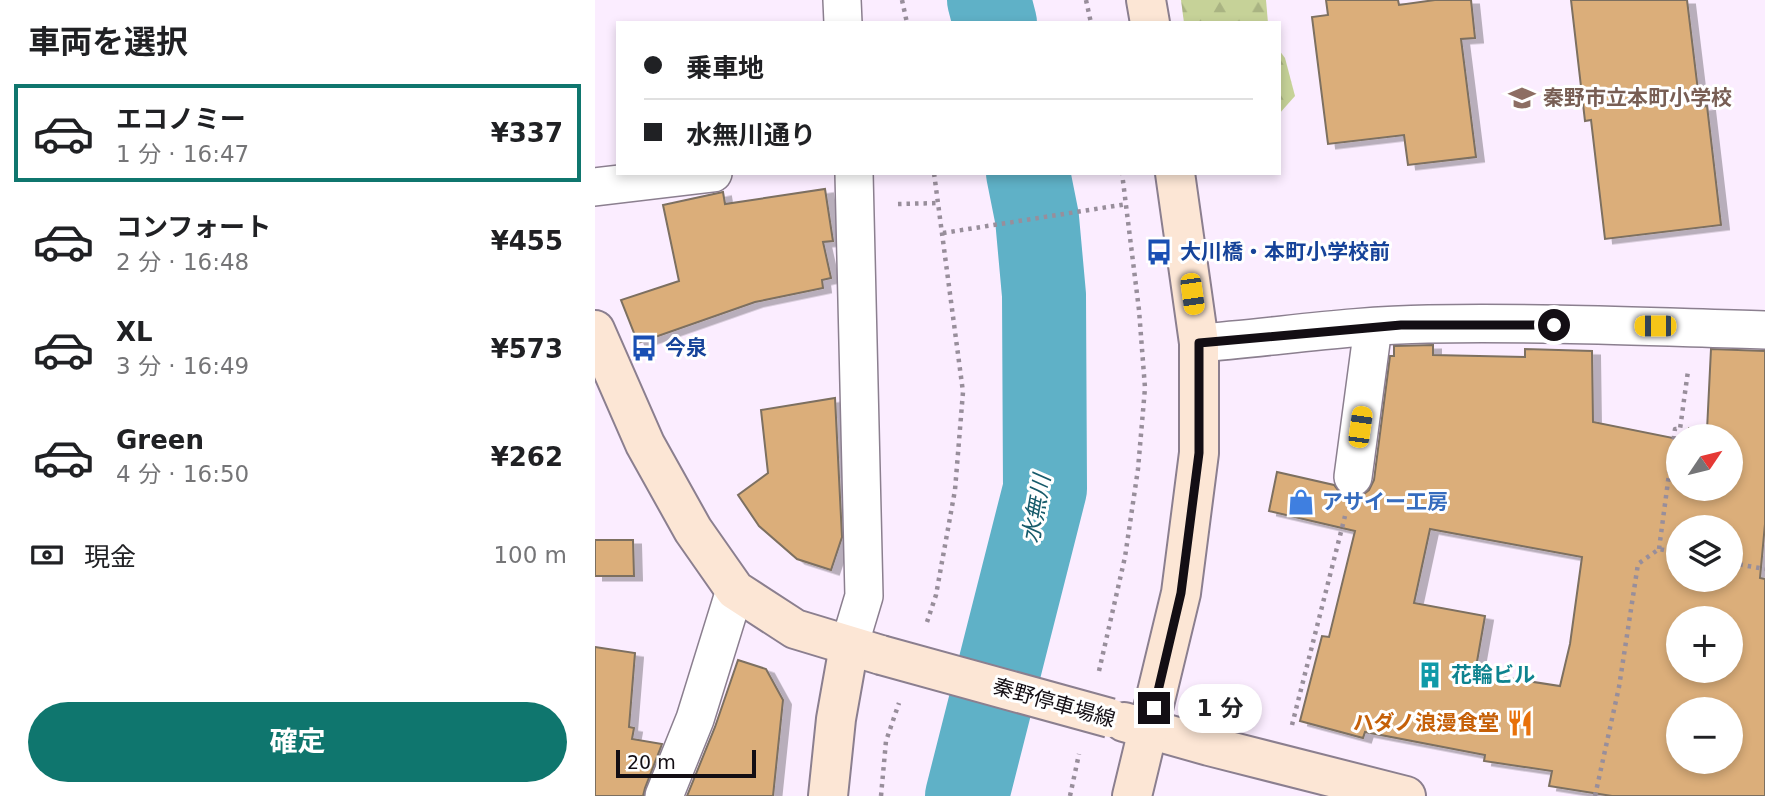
<!DOCTYPE html>
<html lang="ja">
<meta charset="utf-8">
<style>
body{margin:0;font-family:"DejaVu Sans","Noto Sans JP",sans-serif;background:#f6f6f6;color:#202124;height:100vh;display:flex;flex-direction:column;font-size:26px;white-space:nowrap}
*{box-sizing:border-box;margin:0}
p{font-size:23px;color:#757577}
.icon{flex:none;width:38px;height:38px;fill:none;stroke:currentColor;stroke-width:2;stroke-linecap:round;stroke-linejoin:round}
.map{position:relative;flex:1;overflow:hidden}
.drawer{display:flex;flex-direction:column;background:#fff;width:595px}
.drawer>*{flex:none}
.hud{position:absolute;left:21px;top:21px;width:665px;height:154px;border-radius:0px;box-shadow:0 4px 10px #0003;display:grid;align-content:center;height:154px;padding:0 28px;background:#fff}
.needle{width:46px;rotate:55deg}
.buttons{position:absolute;left:1071px;top:424px;display:grid;gap:14px}
.buttons a{display:grid;place-items:center;width:77px;height:77px;border-radius:50%;background:#fff;box-shadow:0 4px 10px #0003;font-size:35px}
.scale{position:absolute;left:21px;bottom:18px;width:140px;box-sizing:border-box;padding-left:7px;border:4px solid #130e14;border-top:0;font-size:19px;line-height:24px;white-space:nowrap;color:#130e14;-webkit-text-stroke:5px #fff;paint-order:stroke}
.end{position:absolute;width:32px;height:32px;margin:-16px;border:9px solid #130e14;background:#fff;box-shadow:0 0 0 4px #fff}
.from{border-radius:50%}
.bubble{position:absolute;height:49px;border-radius:24px;background:#fff;box-shadow:0 4px 10px #0003;font-size:23px;font-weight:700;line-height:49px;text-align:center}
.car{position:absolute;width:21px;height:42px;margin:-21px -10px;border-radius:9px;box-shadow:0 0 5px 2px #0007;background:linear-gradient(#f5c518 24%,#345 0 40%,#f5c518 0 76%,#345 0 86%,#f5c518 0)}
.hud b{display:flex;align-items:center;gap:24px;height:66px;font-size:26px}
.hud b+b{border-top:2px solid #e0e0e0}
.hud i{width:18px;height:18px;background:#202124}
ul{padding:0;list-style:none}
li{display:flex;align-items:center;gap:21px;height:98px;margin:0 14px 10px;padding:0 14px;border:4px solid transparent;border-radius:0px}
li div{flex:1}
li b{display:block;font-size:26px}
li em{font-style:normal;font-weight:700}
li.on{border-color:#0f766e}
li>.icon{width:63px;height:63px;stroke-width:1.5}
h2{padding:0 28px;font-size:32px;line-height:84px}
.pay{display:flex;align-items:center;gap:18px;height:77px;padding:0 28px;font-size:26px}
.pay p{margin-inline-start:auto}
.action{display:flex;gap:14px;margin-top:auto;padding:14px 28px}
.action a{flex:1;height:80px;border-radius:42px;background:#0f766e;color:#fff;font-size:28px;font-weight:700;line-height:80px;text-align:center}
main{display:flex;flex:1;min-height:0}
.map>svg:first-child{display:block}
</style>
<main>
<section class="drawer">
<h2>車両を選択</h2>
<ul>
<li class="on"><svg class="icon" aria-label="car" viewBox="0 0 24 24"><path d="M5 17H2v-5l4-1 3-4h7l3 4 3 1v5h-3M9 17h6M6 11h13"/><circle cx="7" cy="17" r="2"/><circle cx="17" cy="17" r="2"/></svg><div><b>エコノミー</b><p>1 分 · 16:47</p></div><em>¥337</em></li>
<li><svg class="icon" aria-label="car" viewBox="0 0 24 24"><path d="M5 17H2v-5l4-1 3-4h7l3 4 3 1v5h-3M9 17h6M6 11h13"/><circle cx="7" cy="17" r="2"/><circle cx="17" cy="17" r="2"/></svg><div><b>コンフォート</b><p>2 分 · 16:48</p></div><em>¥455</em></li>
<li><svg class="icon" aria-label="car" viewBox="0 0 24 24"><path d="M5 17H2v-5l4-1 3-4h7l3 4 3 1v5h-3M9 17h6M6 11h13"/><circle cx="7" cy="17" r="2"/><circle cx="17" cy="17" r="2"/></svg><div><b>XL</b><p>3 分 · 16:49</p></div><em>¥573</em></li>
<li><svg class="icon" aria-label="car" viewBox="0 0 24 24"><path d="M5 17H2v-5l4-1 3-4h7l3 4 3 1v5h-3M9 17h6M6 11h13"/><circle cx="7" cy="17" r="2"/><circle cx="17" cy="17" r="2"/></svg><div><b>Green</b><p>4 分 · 16:50</p></div><em>¥262</em></li>
</ul>
<div class="pay"><svg class="icon" aria-label="cash" viewBox="0 0 24 24"><path d="M3 7h18v10H3z"/><circle cx="12" cy="12" r="2"/></svg>現金<p>100 m</p></div>
<div class="action"><a>確定</a></div>
</section>
<div class="map">
<svg width="1170" height="796" viewBox="0 0 1170 796">
<defs>
<pattern id="forest-firs" width="22" height="20" patternUnits="userSpaceOnUse" patternTransform="scale(1.75)"><rect width="22" height="20" fill="#c6d298"/><path d="M5 1l3.5 6h-7zM16 11l3.5 6h-7z" fill="#a9b382"/></pattern>
<filter id="shadow"><feDropShadow dx="8" dy="4.5" stdDeviation="0" flood-color="#0004"/></filter>
</defs>
<rect width="100%" height="100%" fill="#fbedff"/>
<g fill="url(#forest-firs)">
<polygon points="586,0 671,0 673,23 589,23"/>
<polygon points="684,50 690,58 700,96 684,114"/>
</g>
<g fill="none" stroke-linecap="round" stroke-linejoin="round">
<g stroke="#5fb1c7" stroke-width="84">
<polyline points="394,0 400,23"/>
<polyline points="372,796 450,489 449,295 442,218 433,173"/>
</g>
</g>
<g fill="#dbae7a" stroke="#7d7061" stroke-width="2" fill-rule="evenodd" filter="url(#shadow)">
<polygon points="731,0 803,0 804,5 840,0 876,0 880,38 866,39 881,157 813,165 809,135 733,144 717,17 733,15"/>
<polygon points="976,0 1092,0 1105,107 1112,106 1126,225 1010,239 996,120 990,121"/>
<polygon points="230,189 238,241 228,242 236,278 227,280 228,288 160,302 43,343 26,300 84,281 68,205 128,192 130,204"/>
<path d="M838,345V355L930,357V349L997,351L998,422L1083,439V488H1136V436H1093L1094,428L1112,430L1116,349L1170,351V524L1165,578L1170,579V796H1017L954,786L957,771L889,761L890,755L770,732L768,738L705,721L727,636L734,637L760,531L674,511L682,472L739,485L746,494L755,498L765,497L774,490L779,480L795,356H799V346ZM1083,527H1136V579H1083ZM835,529L987,557L975,644L965,686L880,673L890,616L819,603ZM1083,618H1136V670H1083ZM1083,709H1136V761H1083Z"/>
<polygon points="240,398 247,537 236,570 202,559 164,526 143,495 173,473 166,410"/>
<polygon points="0,540 38,540 39,576 0,576"/>
<polygon points="0,647 40,653 34,727 39,728 37,739 67,744 50,788 48,796 0,796"/>
<polygon points="143,660 171,669 188,700 178,796 92,796 120,727"/>
</g>
<g fill="none" stroke-linecap="round" stroke-linejoin="round">
<g stroke="#8b7f8f" stroke-width="40">
<g id="street">
<polyline points="247,0 248,23"/>
<polyline points="0,187 118,173"/>
<path d="M604,343C681,337 757,325 833,324C946,322 1058,327 1170,330"/>
<polyline points="758,477 778,327"/>
<polyline points="254,646 269,596 259,173"/>
<polyline points="69,796 100,719 140,590"/>
</g>
</g>
<g stroke="#8b7f8f" stroke-width="42">
<g id="secondary">
<polyline points="551,0 555,23"/>
<polyline points="0,330 50,444 98,530 140,590 200,629 286,655"/>
<polyline points="529,722 614,746 811,796"/>
<polyline points="233,796 241,719 254,646"/>
<polyline points="537,796 586,593 604,453 604,343 580,173"/>
</g>
</g>
<g stroke="#988e9b" stroke-width="4.5" stroke-dasharray="3.5 5" stroke-linecap="butt">
<polyline points="307,0 312,23"/>
<polyline points="491,0 496,23"/>
<polyline points="303,204 344,203"/>
<polyline points="348,233 532,204"/>
<polyline points="1064,549 1080,429 1085,429 1093,371"/>
<polyline points="1136,563 1170,569"/>
<polyline points="332,622 341,595 360,490 368,392 339,173"/>
<polyline points="504,671 530,557 543,469 550,388 544,310 527,173"/>
<polyline points="697,725 750,516"/>
<polyline points="286,796 291,741 304,703"/>
<polyline points="475,796 484,754"/>
<polyline points="1000,796 1024,687 1043,564 1064,549 1083,553"/>
</g>
<use href="#street" stroke="#fff" stroke-width="37"/>
<use href="#secondary" stroke="#fce6d5" stroke-width="38"/>
<g stroke="#8b7f8f" stroke-width="42" stroke-linecap="butt">
<polyline id="secondary-bridge" points="286,655 515,718"/>
</g>
<use href="#secondary-bridge" stroke="#fce6d5" stroke-width="38"/>
</g>
<g fill="none" stroke-linecap="round" stroke-linejoin="round">
<polyline stroke="#130e14" stroke-width="9" points="559,708 586,593 604,453 604,343 806,325 959,325"/>
</g>
<defs>
<g id="school-bare" transform="scale(2.1)"><path d="M0-5L7-2L0 1L-7-2ZM-4 1L0 2.5L4 1V4Q0 6-4 4Z" fill="#8d6e63" stroke="#fff" stroke-width="2.5" paint-order="stroke"/></g>
<g id="bus-bare" transform="scale(2.1)"><path d="M-5-6H5V4H4V6H2V4H-2V6H-4V4H-5ZM-3.5-4V0h7V-4ZM-3.5 1.2v1.5H-2V1.2ZM2 1.2v1.5H3.5V1.2Z" fill="#1a4fb4" stroke="#fff" stroke-width="2.5" paint-order="stroke"/></g>
<g id="shop-bare" transform="scale(2.1)"><path d="M-5-2.5h2.3a2.7 3.5 0 0 1 5.4 0H5L5.5 6h-11ZM-1.5-2.5h3a1.5 2.3 0 0 0-3 0Z" fill="#3f7fe0" stroke="#fff" stroke-width="2.5" paint-order="stroke"/></g>
<g id="building-bare" transform="scale(2.1)"><path d="M-4-6H4V6H1V3H-1V6H-4ZM-2.5-4.3h1.7v1.8h-1.7ZM.8-4.3h1.7v1.8H.8ZM-2.5-1h1.7V.8h-1.7ZM.8-1h1.7V.8H.8Z" fill="#0f9aa8" stroke="#fff" stroke-width="2.5" paint-order="stroke"/></g>
<g id="restaurant-bare" transform="scale(2.1)"><path d="M-5-6h1v4h1v-4h1v4h1v-4h1v5L-1.5 .5V6h-2V.5L-5-1ZM5-6V6H3V1.5H1.5Q1.5-4 5-6Z" fill="#e8710a" stroke="#fff" stroke-width="2.5" paint-order="stroke"/></g>
</defs>
<g fill-rule="evenodd">
<use href="#school-bare" x="927" y="98"/>
<use href="#bus-bare" x="564" y="252"/>
<use href="#bus-bare" x="49" y="348"/>
<use href="#shop-bare" x="706" y="502"/>
<use href="#building-bare" x="835" y="675"/>
<use href="#restaurant-bare" x="925" y="723"/>
</g>
<g text-anchor="middle" dominant-baseline="central" stroke-width="6" stroke-linejoin="round" paint-order="stroke">
<g font-size="21" font-weight="bold" fill="#785e54" stroke="#fff" text-anchor="start">
<text x="948" y="98">秦野市立本町小学校</text>
</g>
<g font-size="21" font-weight="bold" fill="#164399" stroke="#fff" text-anchor="start">
<text x="585" y="252">大川橋・本町小学校前</text>
<text x="70" y="348">今泉</text>
</g>
<g font-size="21" font-weight="bold" fill="#366cbe" stroke="#fff" text-anchor="start">
<text x="727" y="502">アサイー工房</text>
</g>
<g font-size="21" font-weight="bold" fill="#0d838f" stroke="#fff" text-anchor="start">
<text x="856" y="675">花輪ビル</text>
</g>
<g font-size="21" fill="#130e14" stroke="#fff">
<text transform="translate(459 703) rotate(16)">秦野停車場線</text>
</g>
<g font-size="21" font-weight="bold" fill="#c56008" stroke="#fff" text-anchor="end">
<text x="904" y="723">ハダノ浪漫食堂</text>
</g>
<g font-size="23" font-style="italic" fill="#175b6b" stroke="#fff">
<text transform="translate(441 509) rotate(-80)">水無川</text>
</g>
</g>
</svg>
<div class="buttons">
<a><svg class="needle" viewBox="-14 -14 28 28"><path d="M0-13l5 13h-10z" fill="#e53935"/><path d="M0 13l5-13h-10z" fill="#757577"/></svg></a>
<a><svg class="icon" aria-label="layers" viewBox="0 0 24 24"><path d="M12 4l9 5-9 5-9-5zM3 14l9 5 9-5"/></svg></a>
<a>+</a>
<a>−</a>
</div>
<div class="scale">20 m</div>
<i class="end from" style="left:959px;top:325px"></i>
<i class="end" style="left:559px;top:708px"></i>
<div class="bubble" style="left:583px;top:684px;width:84px">1 分</div>
<i class="car" style="left:597px;top:294px;rotate:172deg"></i>
<i class="car" style="left:1060px;top:326px;rotate:270deg"></i>
<i class="car" style="left:765px;top:427px;rotate:8deg"></i>
<div class="hud">
<b><i class="from"></i>乗車地</b>
<b><i></i>水無川通り</b>
</div>
</div>
</main>
